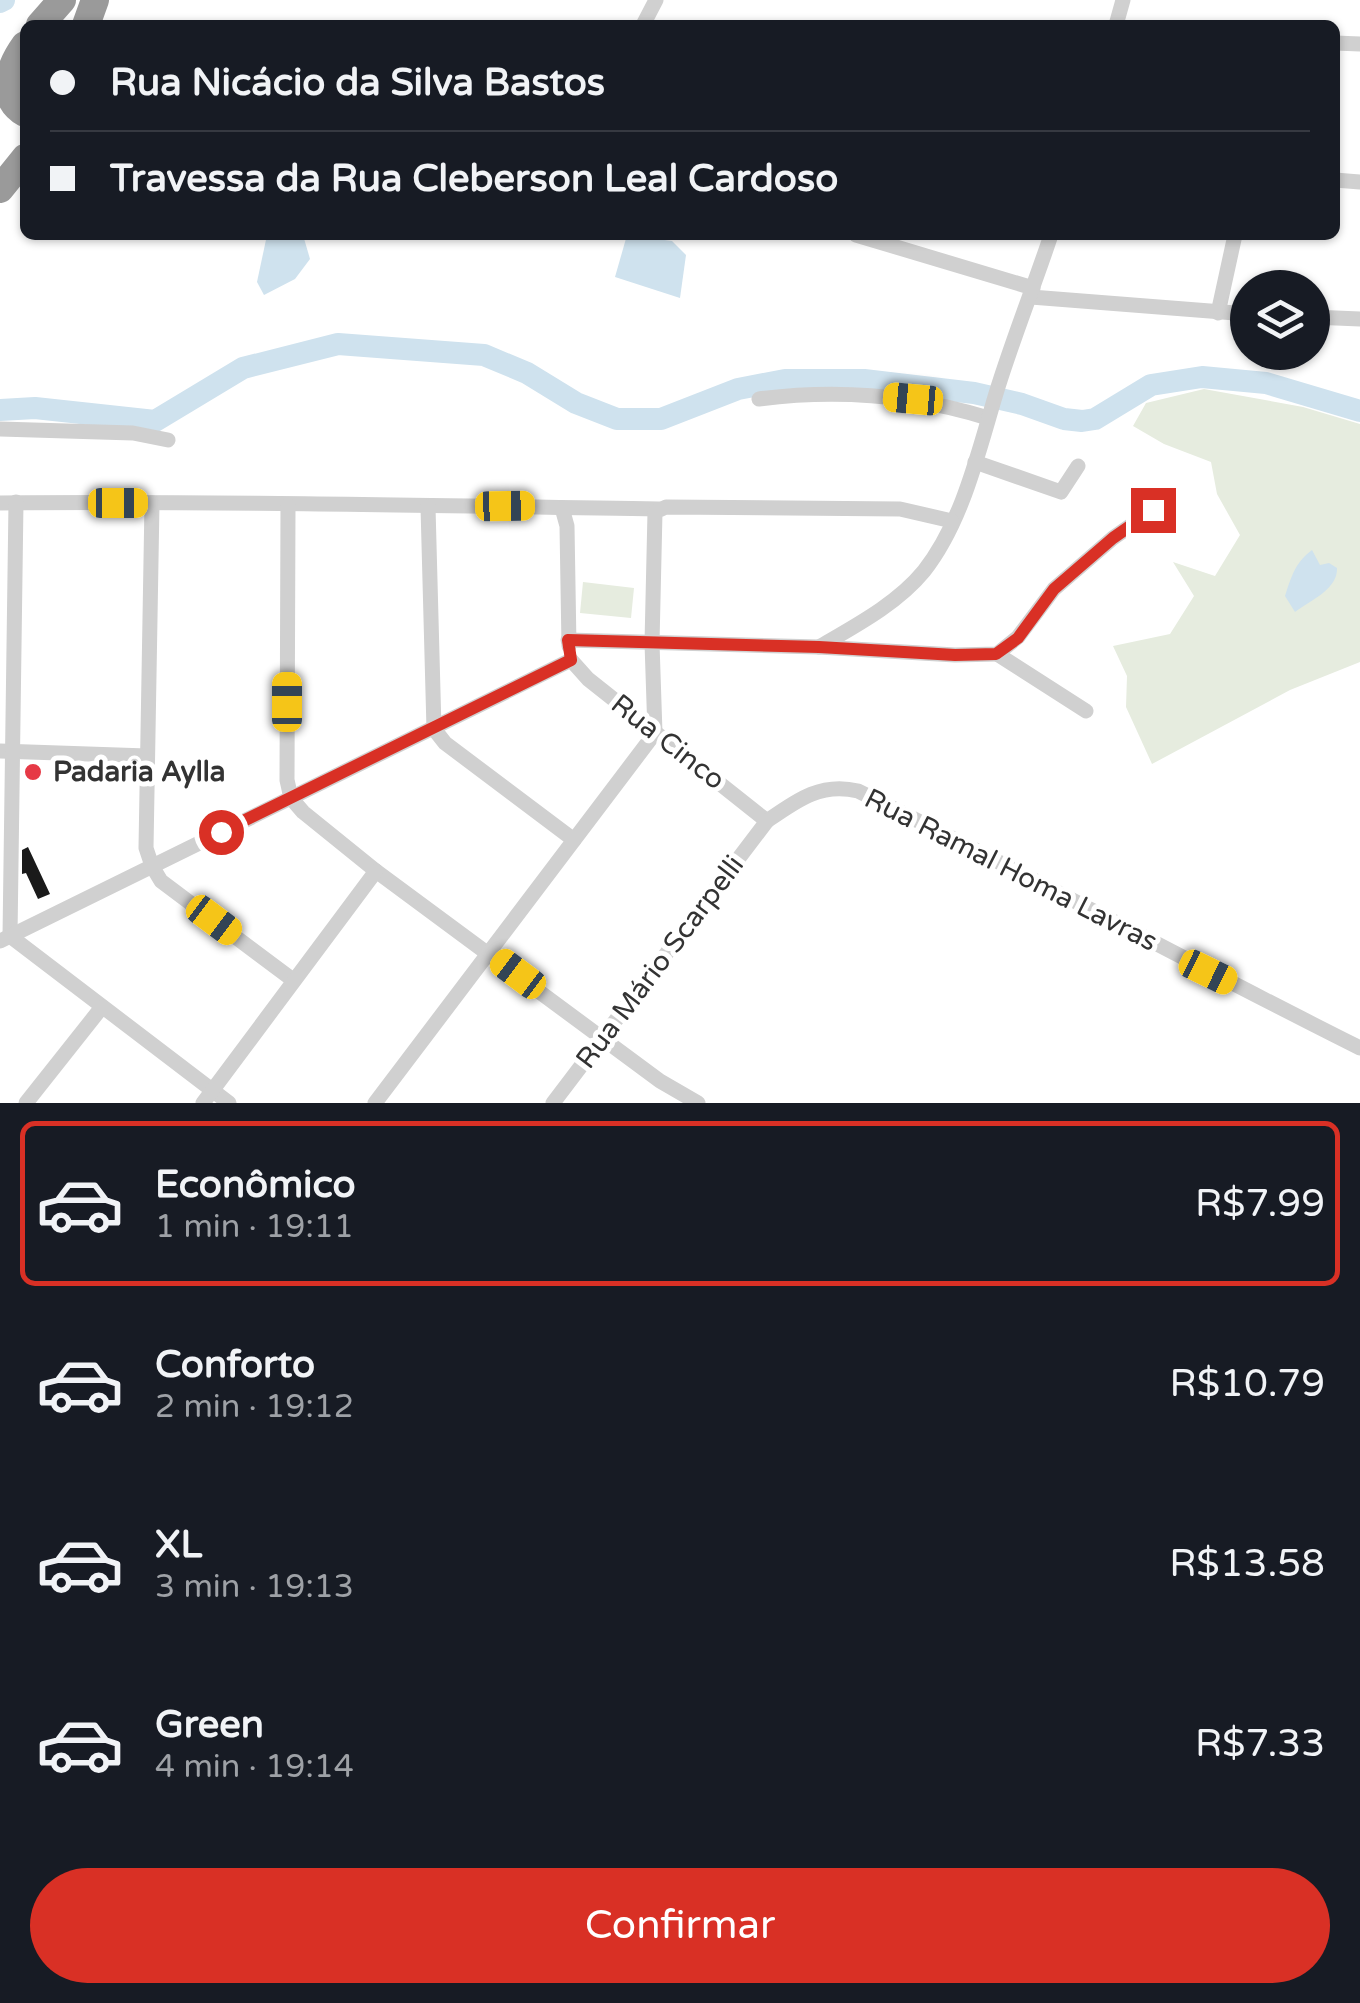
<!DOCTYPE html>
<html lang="pt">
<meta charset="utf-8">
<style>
body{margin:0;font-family:"Varela Round",sans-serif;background:#20242c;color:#f1f3f6;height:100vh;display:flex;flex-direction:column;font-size:38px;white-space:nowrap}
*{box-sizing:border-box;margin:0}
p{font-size:32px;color:#9ea1a6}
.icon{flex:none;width:55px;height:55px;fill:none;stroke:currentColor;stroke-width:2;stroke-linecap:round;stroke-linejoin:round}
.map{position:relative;height:1103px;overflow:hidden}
.side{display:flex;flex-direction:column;background:#171b24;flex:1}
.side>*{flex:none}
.banner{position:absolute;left:20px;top:20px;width:1320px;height:220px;border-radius:15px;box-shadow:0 2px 8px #0004;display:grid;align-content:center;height:220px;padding:0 30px;background:#171b24}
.controls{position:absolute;left:1230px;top:270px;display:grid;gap:20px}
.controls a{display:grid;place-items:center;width:100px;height:100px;border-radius:50%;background:#171b24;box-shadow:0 2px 8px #0004;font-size:50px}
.end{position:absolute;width:45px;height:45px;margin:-22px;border:12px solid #d93025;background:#fff;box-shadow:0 0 0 5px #fff}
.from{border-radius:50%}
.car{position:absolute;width:30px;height:60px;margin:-30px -15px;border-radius:12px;box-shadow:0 0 8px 2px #0007;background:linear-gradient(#f5c518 24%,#345 0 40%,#f5c518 0 76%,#345 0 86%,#f5c518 0)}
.banner b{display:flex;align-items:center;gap:35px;height:95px;font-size:38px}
.banner b+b{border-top:2px solid #363941}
.banner i{width:25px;height:25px;background:#f1f3f6}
ul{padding:18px 0 0;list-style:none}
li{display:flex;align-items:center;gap:30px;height:165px;margin:0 20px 15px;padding:0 10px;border:5px solid transparent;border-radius:15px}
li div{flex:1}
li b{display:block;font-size:38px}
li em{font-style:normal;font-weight:600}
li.current{border-color:#d93025}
li>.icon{width:90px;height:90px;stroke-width:1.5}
.primary-button{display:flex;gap:20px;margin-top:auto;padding:20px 30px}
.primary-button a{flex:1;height:115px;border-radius:60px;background:#d93025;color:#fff;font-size:40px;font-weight:600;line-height:115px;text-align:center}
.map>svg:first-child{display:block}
</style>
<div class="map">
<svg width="1360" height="1103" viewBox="0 0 1360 1103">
<rect width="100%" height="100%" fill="#fff"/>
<g fill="#e6ecdf">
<polygon points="1204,389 1303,407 1360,424 1360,662 1290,690 1152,764 1126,707 1127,676 1113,646 1170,634 1194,596 1173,562 1215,576 1240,535 1217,494 1211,462 1164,444 1133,426 1146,403"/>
<polygon points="583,582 634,588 631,618 580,613"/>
</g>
<g fill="#cfe2ee">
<polygon points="267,235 303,235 310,259 295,279 264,295 257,282"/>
<polygon points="627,235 672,241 686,255 680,298 615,277"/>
<path d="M1312,550L1320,565L1329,563L1337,568C1338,589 1311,600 1295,612L1285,596C1292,575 1295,563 1312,550Z"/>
</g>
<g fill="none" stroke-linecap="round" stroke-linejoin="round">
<g stroke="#cfe2ee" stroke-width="22">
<polyline points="0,2 4,0"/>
<polyline points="0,410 35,408 155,421 243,368 338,344 484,355 527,373 576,403 617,419 661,419 738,389 785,380 864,380 974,393 1022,404 1064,419 1082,421 1095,419 1151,385 1202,377 1266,383 1360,411"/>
</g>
</g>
<polygon fill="#1a1a1a" points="28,847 50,894 38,899 26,873 22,874 22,850"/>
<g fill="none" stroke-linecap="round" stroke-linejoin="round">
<g stroke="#d0d0d0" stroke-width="15">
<polyline points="643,25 656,0"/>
<polyline points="1116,25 1123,0"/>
<polyline points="1335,43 1360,44"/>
<polyline points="1335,180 1360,182"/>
<polyline points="856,235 1033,288"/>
<polyline points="1031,297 1248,314"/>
<polyline points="1218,313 1235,235"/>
<polyline points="1312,317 1360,319"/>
<path d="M759,399C836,389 914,395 988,418"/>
<polyline points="0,429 133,433 168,440"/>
<polyline points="975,462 1061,492 1078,466"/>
<path d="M0,503C220,501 440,506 659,509"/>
<polyline points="152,503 146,848 152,866 161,881 293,980"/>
<polyline points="288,506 287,780 291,798 303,812 376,871 660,1081 698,1103"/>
<polyline points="428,507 434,729 445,743 574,840"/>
<polyline points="562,508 567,526 569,646"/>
<polyline points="568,640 819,647 955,655 997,654 1018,637 1054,589 1113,538 1153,510"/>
<path d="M819,647C855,626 897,604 924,571C964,520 979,448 998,387C1014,336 1034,286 1051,235"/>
<polyline points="997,654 1086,711"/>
<polyline points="571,660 588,679 767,821"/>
<polyline points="0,751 147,756"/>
<polyline points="10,936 16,502"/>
<polyline points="10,936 229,1103"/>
<polyline points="0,941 571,660"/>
<polyline points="26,1103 102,1007"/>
<polyline points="203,1103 376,871"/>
<polyline points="375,1103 655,733 652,643 655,512 666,507 900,509 952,521"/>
<path d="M553,1103L767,821C797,800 821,782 858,791C1027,874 1192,964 1360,1048"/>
</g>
<g stroke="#9a9a9a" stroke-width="28">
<polyline points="40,25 62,0"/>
<polyline points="86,25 95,0"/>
<path d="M25,45C7,70 0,99 25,113"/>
<polyline points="0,189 25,158"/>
</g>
</g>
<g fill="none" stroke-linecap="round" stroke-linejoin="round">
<polyline stroke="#d93025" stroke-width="12" points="221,832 571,660 568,640 819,647 955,655 996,654 1018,638 1054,589 1113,538 1153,510"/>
</g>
<circle fill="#e63946" stroke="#fff" stroke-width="4" cx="33" cy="772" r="10"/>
<g text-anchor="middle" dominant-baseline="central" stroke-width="10" stroke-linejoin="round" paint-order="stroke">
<g font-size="28" fill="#333" stroke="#fff">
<text transform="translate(668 742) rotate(38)">Rua Cinco</text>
<text transform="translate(1011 870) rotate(27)">Rua Ramal Homa Lavras</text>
<text transform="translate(660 962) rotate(-53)">Rua Mário Scarpelli</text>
</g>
<g font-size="28" font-weight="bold" fill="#333" stroke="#fff" text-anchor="start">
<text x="53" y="772">Padaria Aylla</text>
</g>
</g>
</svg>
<div class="controls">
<a><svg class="icon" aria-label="layers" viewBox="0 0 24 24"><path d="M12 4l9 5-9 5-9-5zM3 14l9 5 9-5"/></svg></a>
</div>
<i class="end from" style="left:221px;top:832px"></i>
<i class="end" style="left:1153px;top:510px"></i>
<i class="car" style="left:913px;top:399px;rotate:275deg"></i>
<i class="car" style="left:118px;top:503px;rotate:90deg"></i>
<i class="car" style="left:505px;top:506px;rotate:89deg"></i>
<i class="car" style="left:287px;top:702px;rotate:0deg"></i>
<i class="car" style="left:214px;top:920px;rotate:127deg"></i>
<i class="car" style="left:1208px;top:972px;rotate:116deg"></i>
<i class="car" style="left:518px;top:974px;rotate:307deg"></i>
<div class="banner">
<b><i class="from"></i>Rua Nicácio da Silva Bastos</b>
<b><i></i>Travessa da Rua Cleberson Leal Cardoso</b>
</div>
</div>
<section class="side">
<ul>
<li class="current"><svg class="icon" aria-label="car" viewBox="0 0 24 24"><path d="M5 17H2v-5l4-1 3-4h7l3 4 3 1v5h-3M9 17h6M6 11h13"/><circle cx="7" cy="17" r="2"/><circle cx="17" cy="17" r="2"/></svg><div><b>Econômico</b><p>1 min · 19:11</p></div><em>R$7.99</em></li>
<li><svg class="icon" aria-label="car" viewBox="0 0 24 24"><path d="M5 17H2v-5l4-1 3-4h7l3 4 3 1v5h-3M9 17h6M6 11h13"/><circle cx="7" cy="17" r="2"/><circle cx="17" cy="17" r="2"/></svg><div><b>Conforto</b><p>2 min · 19:12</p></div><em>R$10.79</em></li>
<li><svg class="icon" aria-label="car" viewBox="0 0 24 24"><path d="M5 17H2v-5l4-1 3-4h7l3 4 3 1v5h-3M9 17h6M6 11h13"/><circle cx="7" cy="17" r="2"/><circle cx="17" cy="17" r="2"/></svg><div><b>XL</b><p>3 min · 19:13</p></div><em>R$13.58</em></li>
<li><svg class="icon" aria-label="car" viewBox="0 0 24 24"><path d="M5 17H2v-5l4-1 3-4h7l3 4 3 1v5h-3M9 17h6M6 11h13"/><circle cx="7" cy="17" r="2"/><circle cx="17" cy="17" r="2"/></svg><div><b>Green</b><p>4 min · 19:14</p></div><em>R$7.33</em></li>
</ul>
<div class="primary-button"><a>Confirmar</a></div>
</section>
